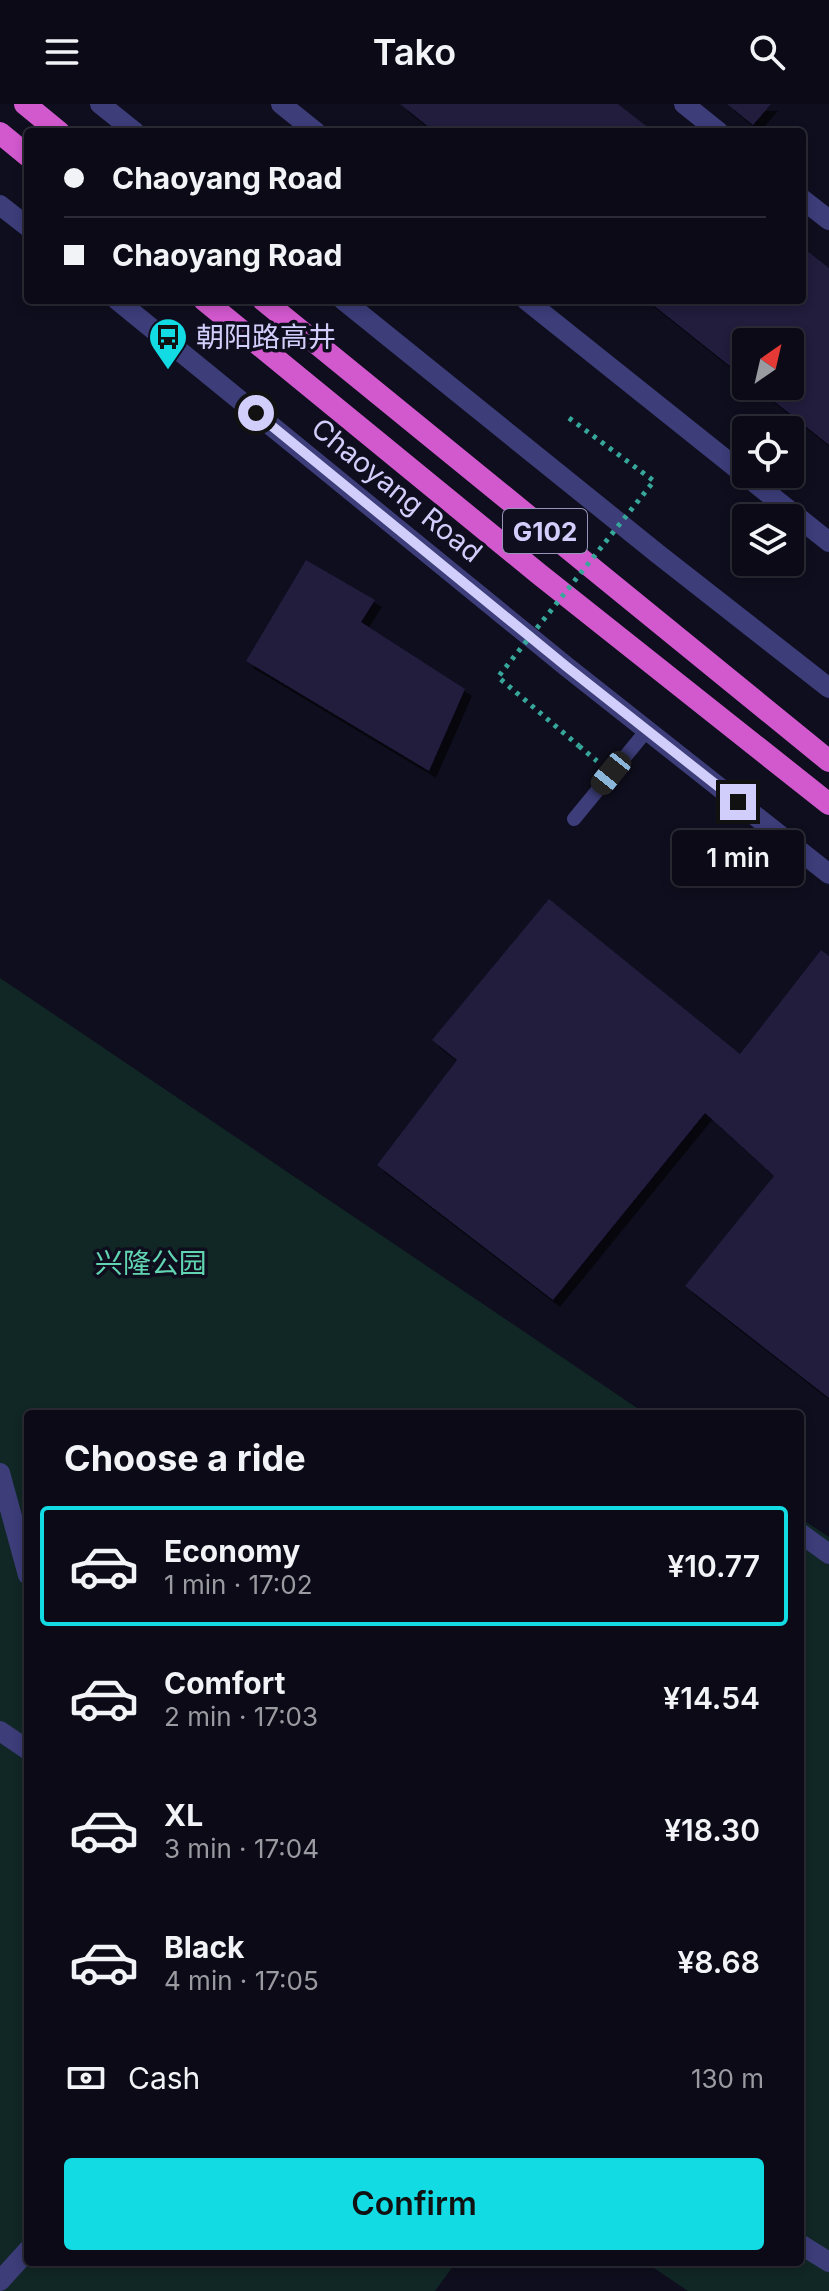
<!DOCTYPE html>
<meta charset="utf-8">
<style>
body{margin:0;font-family:Inter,"Noto Sans SC",sans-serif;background:#191823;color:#f1f3f6;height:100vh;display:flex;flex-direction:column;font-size:30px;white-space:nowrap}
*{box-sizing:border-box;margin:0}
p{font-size:26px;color:#9a9aa1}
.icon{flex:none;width:44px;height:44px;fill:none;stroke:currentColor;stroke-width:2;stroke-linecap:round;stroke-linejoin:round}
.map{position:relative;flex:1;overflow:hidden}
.side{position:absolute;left:24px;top:1306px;width:780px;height:856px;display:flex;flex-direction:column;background:#0b0a16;border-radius:8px;box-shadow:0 4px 12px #0003,0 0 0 2px #2b2b35}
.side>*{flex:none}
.hud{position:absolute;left:24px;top:24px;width:782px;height:176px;border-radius:8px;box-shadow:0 4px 12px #0003,0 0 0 2px #2b2b35;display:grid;align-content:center;height:176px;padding:0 40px;background:#0b0a16}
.needle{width:52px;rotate:34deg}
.tools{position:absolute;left:732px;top:224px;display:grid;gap:16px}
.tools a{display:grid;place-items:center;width:72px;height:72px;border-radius:8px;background:#0b0a16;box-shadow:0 4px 12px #0003,0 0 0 2px #2b2b35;font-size:40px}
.end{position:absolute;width:36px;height:36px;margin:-18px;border:10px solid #d1cefb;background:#111;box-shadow:0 0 0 4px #111}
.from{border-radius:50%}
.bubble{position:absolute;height:56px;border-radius:8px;background:#0b0a16;box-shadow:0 4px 12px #0003,0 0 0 2px #2b2b35;font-size:26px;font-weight:600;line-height:56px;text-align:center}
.car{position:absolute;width:24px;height:48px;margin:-24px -12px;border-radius:10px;box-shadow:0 0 6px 2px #0007;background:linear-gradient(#222 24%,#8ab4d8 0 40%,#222 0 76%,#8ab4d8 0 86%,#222 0)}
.hud b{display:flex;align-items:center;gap:28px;height:76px;font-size:30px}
.hud b+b{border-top:2px solid #2b2b35}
.hud i{width:20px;height:20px;background:#f1f3f6}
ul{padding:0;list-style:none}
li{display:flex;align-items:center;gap:24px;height:120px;margin:0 16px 12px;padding:0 24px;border:4px solid transparent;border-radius:8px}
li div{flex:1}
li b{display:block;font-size:30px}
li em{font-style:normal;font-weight:600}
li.active{border-color:#12dbe4}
li>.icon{width:72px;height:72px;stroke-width:1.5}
h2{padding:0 40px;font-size:36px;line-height:96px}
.pay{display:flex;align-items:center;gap:20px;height:88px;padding:0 40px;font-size:30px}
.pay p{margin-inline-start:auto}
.button{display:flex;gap:16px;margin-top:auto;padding:16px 40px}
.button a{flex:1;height:92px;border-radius:8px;background:#12dbe4;color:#111;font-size:32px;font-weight:600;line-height:92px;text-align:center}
header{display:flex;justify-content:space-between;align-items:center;height:104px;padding:0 40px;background:#0b0a16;font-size:36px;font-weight:600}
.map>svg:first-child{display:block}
</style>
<header><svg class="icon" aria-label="menu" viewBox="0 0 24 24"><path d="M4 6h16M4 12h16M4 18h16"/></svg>Tako<svg class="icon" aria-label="search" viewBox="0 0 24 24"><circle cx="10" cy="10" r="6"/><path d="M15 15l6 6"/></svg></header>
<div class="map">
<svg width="829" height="2187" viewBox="0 0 829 2187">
<defs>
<filter id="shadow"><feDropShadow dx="7" dy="7" stdDeviation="0" flood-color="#0009"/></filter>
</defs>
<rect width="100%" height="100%" fill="#0f0e1e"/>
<g fill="#112725">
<polygon points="0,874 646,1310 28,1310 28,2158 456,2158 435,2187 0,2187"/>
<polygon points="800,1414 829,1433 829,2187 688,2187 645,2158 800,2158"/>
</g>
<g fill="#201b3d" filter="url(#shadow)">
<polygon points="400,0 618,0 654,28 435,28"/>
<polygon points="727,0 771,0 753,21"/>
<polygon points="802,143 829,164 829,341 755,282 790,282 790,238 746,238 746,275 647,196 802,196"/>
<polygon points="306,456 375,496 361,518 465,585 429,667 246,557"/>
<polygon points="549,795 740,950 821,846 829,852 829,1294 685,1182 774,1072 705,1009 553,1196 377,1061 457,956 432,936"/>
</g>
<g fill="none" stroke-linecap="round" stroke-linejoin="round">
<polyline stroke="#36a79a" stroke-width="5" stroke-dasharray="4 6" stroke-linecap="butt" points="579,642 597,657"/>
<polyline stroke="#3c3d79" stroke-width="14" points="574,715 647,626"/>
<g stroke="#3c3d79" stroke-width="20">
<polyline points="281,0 316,28"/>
<polyline points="684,0 719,28"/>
<polyline points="802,95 829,116"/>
<polyline points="526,196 829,438"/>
<polyline points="0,1369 28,1471"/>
<polyline points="800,1429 829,1450"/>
<polyline points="0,1627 28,1646"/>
<polyline points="800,2140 829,2158"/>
<polyline points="0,2177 28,2146"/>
</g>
<g stroke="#3c3d79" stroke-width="20">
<polyline points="100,0 135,28"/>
<polyline points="0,101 28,123"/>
<polyline points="117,196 567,563 829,770"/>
<polyline points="343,196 658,450 829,584"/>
</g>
<g stroke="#d258ce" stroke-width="22">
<polyline points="25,0 59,28"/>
<polyline points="0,29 28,52"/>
<polyline points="204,196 539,470 829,700"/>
<polyline points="263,196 829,657"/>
</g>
<polyline stroke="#36a79a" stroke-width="5" stroke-dasharray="4 6" stroke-linecap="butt" points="569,314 654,377 498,573 579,642"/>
</g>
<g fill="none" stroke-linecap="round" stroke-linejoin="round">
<polyline stroke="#d1cefb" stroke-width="10" points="256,309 567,563 738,698"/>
</g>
<defs>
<g id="bus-pin" transform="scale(2)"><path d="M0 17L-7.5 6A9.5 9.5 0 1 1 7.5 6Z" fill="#12dbe4" stroke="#0f0e1e"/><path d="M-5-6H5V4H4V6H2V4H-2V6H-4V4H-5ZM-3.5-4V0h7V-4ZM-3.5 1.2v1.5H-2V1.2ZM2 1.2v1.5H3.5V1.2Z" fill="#111"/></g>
</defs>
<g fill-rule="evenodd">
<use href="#bus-pin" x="168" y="233"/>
</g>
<g text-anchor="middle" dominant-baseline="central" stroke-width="7" stroke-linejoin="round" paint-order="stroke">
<rect fill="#0f0e1e" stroke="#9794b9" stroke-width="2" x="503" y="405" width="84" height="44" rx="6"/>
<g font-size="26" font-weight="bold" fill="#d1cefb">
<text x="545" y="427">G102</text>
</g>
<g font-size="28" fill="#d1cefb" stroke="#0f0e1e" text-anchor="start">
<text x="196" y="233">朝阳路高井</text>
</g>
<g font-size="28" fill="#d1cefb" stroke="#0f0e1e">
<text transform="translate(397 386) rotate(39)">Chaoyang Road</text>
</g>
<g font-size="28" fill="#61d5b1" stroke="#0f0e1e">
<text x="151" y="1159">兴隆公园</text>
</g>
</g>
</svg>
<div class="tools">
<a><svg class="needle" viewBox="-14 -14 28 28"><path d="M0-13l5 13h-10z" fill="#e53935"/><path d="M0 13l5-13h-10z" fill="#9a9aa1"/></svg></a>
<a><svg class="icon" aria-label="locate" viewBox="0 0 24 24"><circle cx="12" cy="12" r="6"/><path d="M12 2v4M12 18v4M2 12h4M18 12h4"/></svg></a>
<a><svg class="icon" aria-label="layers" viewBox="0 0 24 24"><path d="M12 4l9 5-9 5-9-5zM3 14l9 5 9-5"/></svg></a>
</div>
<i class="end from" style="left:256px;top:309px"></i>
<i class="end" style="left:738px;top:698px"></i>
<div class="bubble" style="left:672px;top:726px;width:132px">1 min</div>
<i class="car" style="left:611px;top:669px;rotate:219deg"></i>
<div class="hud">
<b><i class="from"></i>Chaoyang Road</b>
<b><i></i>Chaoyang Road</b>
</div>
<section class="side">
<h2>Choose a ride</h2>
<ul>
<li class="active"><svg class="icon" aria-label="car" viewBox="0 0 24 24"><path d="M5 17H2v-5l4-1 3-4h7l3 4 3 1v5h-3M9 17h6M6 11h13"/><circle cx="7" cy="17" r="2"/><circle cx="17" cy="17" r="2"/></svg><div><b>Economy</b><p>1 min · 17:02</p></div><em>¥10.77</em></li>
<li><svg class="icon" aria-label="car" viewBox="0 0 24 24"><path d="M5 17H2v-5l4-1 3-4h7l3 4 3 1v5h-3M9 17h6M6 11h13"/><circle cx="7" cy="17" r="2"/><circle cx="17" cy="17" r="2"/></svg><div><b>Comfort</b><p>2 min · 17:03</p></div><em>¥14.54</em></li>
<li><svg class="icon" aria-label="car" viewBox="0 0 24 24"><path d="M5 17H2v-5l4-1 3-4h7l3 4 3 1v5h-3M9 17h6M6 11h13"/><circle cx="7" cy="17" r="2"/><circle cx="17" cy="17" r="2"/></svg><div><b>XL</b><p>3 min · 17:04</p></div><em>¥18.30</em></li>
<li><svg class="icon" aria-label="car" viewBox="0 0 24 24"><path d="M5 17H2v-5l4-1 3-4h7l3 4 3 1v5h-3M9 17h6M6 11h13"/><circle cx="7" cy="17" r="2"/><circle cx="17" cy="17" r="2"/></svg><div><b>Black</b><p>4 min · 17:05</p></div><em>¥8.68</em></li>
</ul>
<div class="pay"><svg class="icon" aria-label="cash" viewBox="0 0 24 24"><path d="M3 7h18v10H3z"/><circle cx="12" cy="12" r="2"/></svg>Cash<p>130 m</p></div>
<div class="button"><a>Confirm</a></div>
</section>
</div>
